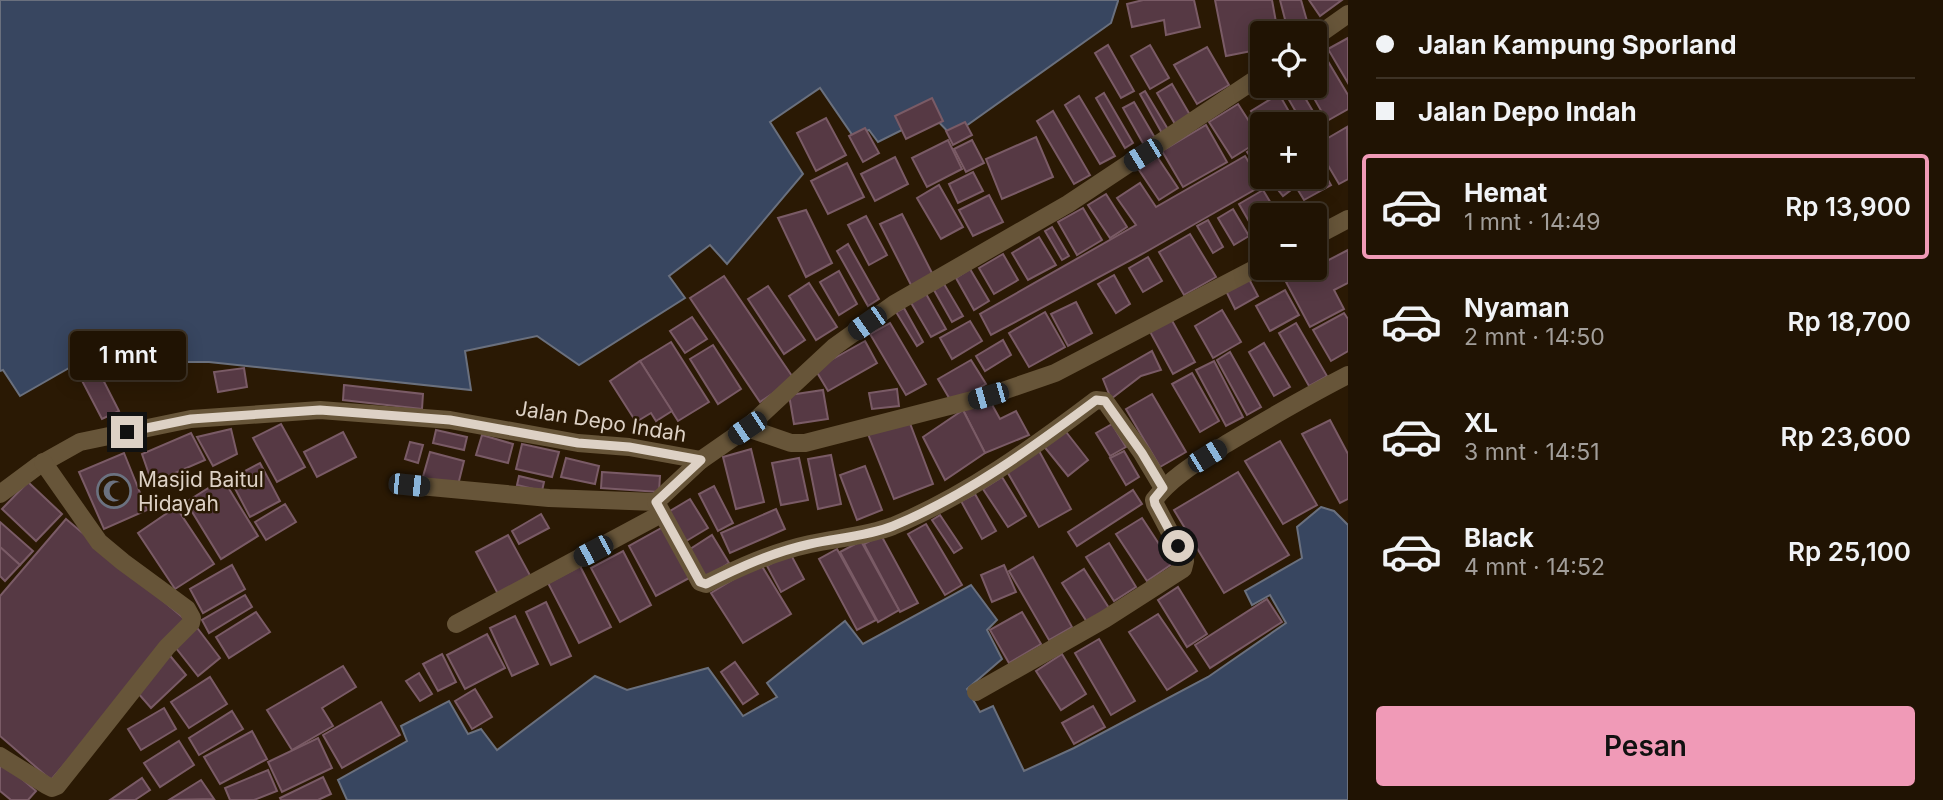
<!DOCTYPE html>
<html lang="id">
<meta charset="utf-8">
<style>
body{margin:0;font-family:Inter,sans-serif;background:#2d2012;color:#f1f3f6;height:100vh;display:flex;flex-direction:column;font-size:26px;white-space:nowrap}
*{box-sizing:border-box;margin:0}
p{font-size:23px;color:#a29e9a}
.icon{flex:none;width:38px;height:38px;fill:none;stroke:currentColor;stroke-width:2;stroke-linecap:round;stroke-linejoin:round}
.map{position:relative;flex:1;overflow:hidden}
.panel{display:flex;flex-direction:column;background:#201303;width:595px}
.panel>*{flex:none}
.guide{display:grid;align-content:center;height:154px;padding:0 28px;background:#201303}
.tools{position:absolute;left:1250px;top:21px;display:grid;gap:14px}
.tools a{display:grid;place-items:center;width:77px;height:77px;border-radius:7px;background:#201303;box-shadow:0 4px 18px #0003,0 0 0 2px #3d3225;font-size:35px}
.end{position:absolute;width:32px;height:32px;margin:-16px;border:9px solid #ddd1c5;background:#111;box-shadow:0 0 0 4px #111}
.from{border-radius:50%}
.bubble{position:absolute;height:49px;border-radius:7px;background:#201303;box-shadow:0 4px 18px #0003,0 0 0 2px #3d3225;font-size:23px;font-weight:600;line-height:49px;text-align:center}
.car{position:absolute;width:21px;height:42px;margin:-21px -10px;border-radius:9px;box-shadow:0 0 5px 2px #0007;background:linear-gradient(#222 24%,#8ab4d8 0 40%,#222 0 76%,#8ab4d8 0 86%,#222 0)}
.guide b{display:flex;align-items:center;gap:24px;height:66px;font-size:26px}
.guide b+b{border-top:2px solid #3d3225}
.guide i{width:18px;height:18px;background:#f1f3f6}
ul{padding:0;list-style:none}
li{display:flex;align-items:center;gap:21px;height:105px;margin:0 14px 10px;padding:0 14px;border:4px solid transparent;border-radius:7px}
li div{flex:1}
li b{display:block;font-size:26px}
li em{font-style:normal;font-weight:600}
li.current{border-color:#f09ab7}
li>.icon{width:63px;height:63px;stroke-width:1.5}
.action{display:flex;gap:14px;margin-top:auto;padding:14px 28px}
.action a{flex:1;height:80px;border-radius:7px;background:#f09ab7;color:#111;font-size:28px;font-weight:600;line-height:80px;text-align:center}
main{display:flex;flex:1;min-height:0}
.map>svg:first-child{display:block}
</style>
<main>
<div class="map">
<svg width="1348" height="800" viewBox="0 0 1348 800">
<rect width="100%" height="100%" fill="#2a1904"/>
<g fill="#384660" stroke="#6a707e" stroke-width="2">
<polygon points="0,0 1118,0 1118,1 1111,23 952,136 932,115 878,142 869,130 853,136 820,88 770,122 803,174 727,264 710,245 669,276 685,298 579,365 537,336 465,351 471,390 209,362 188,362 111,344 20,396 3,370 0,371"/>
<polygon points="1321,507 1334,511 1348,525 1348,800 347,800 338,780 407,741 401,726 449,701 468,734 481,729 497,750 595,676 627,690 708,668 743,716 777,697 767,683 845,621 863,644 971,585 997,620 987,630 1002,659 967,689 980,712 993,706 1024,771 1074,748 1208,677 1286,623 1270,595 1252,605 1245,591 1302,558 1297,527"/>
</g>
<g fill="#563944" stroke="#7a5b66" stroke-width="2">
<polygon points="1143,0 1194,0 1200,27 1166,35 1164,20 1132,27 1127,4"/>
<polygon points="1215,0 1272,0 1278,33 1262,33 1262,49 1226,56"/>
<polygon points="1280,0 1301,0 1307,21 1287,27"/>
<polygon points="1309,0 1342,0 1320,16"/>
<polygon points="1348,38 1348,83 1328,49"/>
<polygon points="1108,45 1134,91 1121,98 1095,53"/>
<polygon points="1150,45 1169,78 1150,89 1131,56"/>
<polygon points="1207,47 1229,85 1197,104 1174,65"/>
<polygon points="1326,58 1348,95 1348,109 1327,121 1307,86 1314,86 1314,65"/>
<polygon points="1172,84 1190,115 1175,124 1157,93"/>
<polygon points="1281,86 1298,86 1324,130 1314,136 1314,124 1303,124"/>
<polygon points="1145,91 1169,131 1163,135 1140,94"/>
<polygon points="1104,93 1133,143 1125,148 1096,98"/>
<polygon points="1279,94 1296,124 1262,124 1262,129 1251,111"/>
<polygon points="1079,96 1115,156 1100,164 1065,105"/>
<polygon points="932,98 943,121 906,139 895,116"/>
<polygon points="1134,102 1155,138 1144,145 1123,108"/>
<polygon points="1238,104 1261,140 1232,158 1209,122"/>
<polygon points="1053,111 1090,175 1074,184 1037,121"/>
<polygon points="826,118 846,155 816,171 797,133"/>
<polygon points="965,122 972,135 953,145 946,131"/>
<polygon points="1206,125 1227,162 1183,187 1162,151"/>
<polygon points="1347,127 1348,179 1339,184 1316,145"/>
<polygon points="865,128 879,153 863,162 849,136"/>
<polygon points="1036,137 1053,177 1002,199 986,159"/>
<polygon points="948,140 962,169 927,187 912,158"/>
<polygon points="972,140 984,163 966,172 954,149"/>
<polygon points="1259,144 1262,148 1262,173 1247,152"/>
<polygon points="1156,155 1178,188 1159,200 1137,167"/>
<polygon points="1314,155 1331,185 1304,200 1290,177 1314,177"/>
<polygon points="1245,156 1263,185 1144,253 991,335 980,314 1136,225 1117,198 1140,183 1156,207"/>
<polygon points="895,157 908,184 875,201 861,174"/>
<polygon points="847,163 864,197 828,214 811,181"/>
<polygon points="973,172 983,191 958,203 949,184"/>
<polygon points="1283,179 1291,190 1283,196 1275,186"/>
<polygon points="939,185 963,227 941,239 917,198"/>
<polygon points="1263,190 1278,215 1262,215 1262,228 1255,232 1239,204"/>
<polygon points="1106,194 1127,227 1110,238 1088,205"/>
<polygon points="989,195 1003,222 973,236 959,210"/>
<polygon points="1083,208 1102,240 1077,255 1058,222"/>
<polygon points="1233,209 1249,236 1234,245 1218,218"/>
<polygon points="806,210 832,263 806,277 778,218"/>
<polygon points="902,214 934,277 912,287 880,224"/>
<polygon points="866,216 887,255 869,265 848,225"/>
<polygon points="1208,220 1223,247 1213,253 1197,226"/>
<polygon points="1052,227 1069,256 1062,260 1045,231"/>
<polygon points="1190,234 1216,277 1184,295 1159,252"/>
<polygon points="1039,237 1056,265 1028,280 1012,253"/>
<polygon points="848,244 879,299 868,306 837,251"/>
<polygon points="1348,250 1348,283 1334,290 1344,309 1310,327 1286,282"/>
<polygon points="1003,254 1018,280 994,294 979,268"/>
<polygon points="1148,257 1162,281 1143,292 1129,268"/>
<polygon points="970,269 989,301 974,310 956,278"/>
<polygon points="839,271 857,304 839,315 820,282"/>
<polygon points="1114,275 1130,304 1116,313 1098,284"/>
<polygon points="724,276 794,379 760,402 690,298"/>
<polygon points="1249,279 1258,296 1235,309 1226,291"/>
<polygon points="809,283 837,327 816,340 789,296"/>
<polygon points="944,284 963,316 952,322 934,290"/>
<polygon points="768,286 805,340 784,354 748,299"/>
<polygon points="1285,290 1299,315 1270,331 1256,306"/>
<polygon points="925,292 946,329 931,337 910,301"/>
<polygon points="1076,302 1092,333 1068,346 1051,314"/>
<polygon points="904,308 923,342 917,346 896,312"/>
<polygon points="1222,310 1241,342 1213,358 1195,326"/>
<polygon points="1045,312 1065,347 1029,367 1009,333"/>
<polygon points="1344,313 1348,319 1348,351 1331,361 1313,330"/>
<polygon points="692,317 707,339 685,353 670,331"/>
<polygon points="1170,317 1195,362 1173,374 1148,328"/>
<polygon points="970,321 982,341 952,359 940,338"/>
<polygon points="890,323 926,384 906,395 870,334"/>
<polygon points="1296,323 1327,376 1309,386 1279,333"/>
<polygon points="1003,340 1011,355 985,371 976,356"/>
<polygon points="865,341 877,363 828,391 815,369"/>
<polygon points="671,342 709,402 678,421 640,361"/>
<polygon points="1264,343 1290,387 1274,396 1249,352"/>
<polygon points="713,345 741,389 718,404 690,359"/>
<polygon points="1152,351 1161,370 1141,376 1111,399 1103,379"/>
<polygon points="1230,352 1261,407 1247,415 1217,360"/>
<polygon points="971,360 986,384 952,403 938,379"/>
<polygon points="640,361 672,411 656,421 651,413 636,422 610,381"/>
<polygon points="1214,361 1243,417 1226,426 1196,370"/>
<polygon points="95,364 119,411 102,419 78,373"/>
<polygon points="244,368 247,387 218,392 214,372"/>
<polygon points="1192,373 1219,421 1200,432 1172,384"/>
<polygon points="344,385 423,394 422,409 343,400"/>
<polygon points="897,389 899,406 872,409 869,393"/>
<polygon points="823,390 828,419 794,424 789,395"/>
<polygon points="1152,394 1186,452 1160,467 1126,409"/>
<polygon points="990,401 1000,419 1016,411 1029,435 985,453 963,410"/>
<polygon points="963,410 985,453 945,480 923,437"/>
<polygon points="908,418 933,484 894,499 868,434"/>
<polygon points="1330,420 1348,454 1348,499 1340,503 1302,434"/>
<polygon points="281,424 305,467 277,482 253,438"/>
<polygon points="1112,424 1126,447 1110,456 1096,433"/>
<polygon points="1063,428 1088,460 1068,476 1042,444"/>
<polygon points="231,429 237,454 213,466 197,437"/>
<polygon points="436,430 467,437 464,450 433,443"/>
<polygon points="343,432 356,457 317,477 304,452"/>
<polygon points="191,433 205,460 152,483 142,454"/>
<polygon points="482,435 513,444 508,463 476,455"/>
<polygon points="1280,441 1317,505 1283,524 1245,461"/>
<polygon points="410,442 423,445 418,463 405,459"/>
<polygon points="522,444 559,452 552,477 516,469"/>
<polygon points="751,449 764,502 736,509 723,457"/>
<polygon points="1038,449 1071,509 1039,527 1005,468"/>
<polygon points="1124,451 1139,477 1126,485 1110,458"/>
<polygon points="430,452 464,461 457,489 422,480"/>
<polygon points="124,453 147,510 104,529 79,472"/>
<polygon points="831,455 841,504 818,509 808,459"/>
<polygon points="566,458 599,466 595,484 561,477"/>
<polygon points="799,458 808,500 781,505 772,463"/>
<polygon points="260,463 280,501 250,517 230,479"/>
<polygon points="865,466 882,510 857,520 840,475"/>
<polygon points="602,472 660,476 659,492 601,488"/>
<polygon points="1238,472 1289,555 1224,593 1174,510"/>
<polygon points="519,476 544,482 542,491 517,485"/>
<polygon points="1002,477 1026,516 1008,527 983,489"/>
<polygon points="223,479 258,536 221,559 186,502"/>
<polygon points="28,482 62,514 36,541 2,509"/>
<polygon points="714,486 733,523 718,531 699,494"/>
<polygon points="1133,490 1142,504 1077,546 1068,532"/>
<polygon points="975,494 996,531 982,539 961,501"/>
<polygon points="690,499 708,528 683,543 665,514"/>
<polygon points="285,504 296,522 266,540 255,522"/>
<polygon points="176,507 214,564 175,589 138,533"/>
<polygon points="776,509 785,529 730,553 721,533"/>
<polygon points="541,514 549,528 519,544 512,531"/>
<polygon points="940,515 962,548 954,553 932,520"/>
<polygon points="1142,518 1172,564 1147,581 1116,534"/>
<polygon points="66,519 187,621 51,780 0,736 0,596"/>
<polygon points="0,522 33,551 20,565 0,547"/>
<polygon points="926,524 962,585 945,595 908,534"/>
<polygon points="663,527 691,577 656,596 629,546"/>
<polygon points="508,535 532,579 499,596 476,552"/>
<polygon points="712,535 729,563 704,579 687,551"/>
<polygon points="881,535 918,603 900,612 864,544"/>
<polygon points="861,541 899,610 878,622 840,552"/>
<polygon points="1109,543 1136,587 1114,601 1086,557"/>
<polygon points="0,547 20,565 5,581 0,576"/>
<polygon points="837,549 876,620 857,630 819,559"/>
<polygon points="623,551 651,605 620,622 591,568"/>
<polygon points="790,553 804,579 781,592 767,566"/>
<polygon points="1033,557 1072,627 1049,640 1009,571"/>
<polygon points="760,563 791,614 743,643 711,593"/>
<polygon points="232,565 245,589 203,613 190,589"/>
<polygon points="1004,565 1016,592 992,602 981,575"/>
<polygon points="580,566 611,627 579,643 548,583"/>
<polygon points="1084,569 1109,608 1087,622 1062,583"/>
<polygon points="1178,587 1207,634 1187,647 1158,600"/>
<polygon points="245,595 252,607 209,633 202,620"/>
<polygon points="1267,599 1282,622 1210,668 1195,645"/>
<polygon points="546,602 571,656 551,665 526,612"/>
<polygon points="256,612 270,632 229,658 216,637"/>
<polygon points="1022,612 1041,644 1009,663 990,630"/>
<polygon points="1158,614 1197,671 1167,690 1129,632"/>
<polygon points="515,616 538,664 512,676 490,628"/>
<polygon points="195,625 220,658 198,676 172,643"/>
<polygon points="487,634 505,668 465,689 447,655"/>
<polygon points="1099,639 1135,701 1111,715 1075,653"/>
<polygon points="167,652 186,675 151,708 137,692"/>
<polygon points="442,654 456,682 438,691 423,664"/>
<polygon points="1062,654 1086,694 1061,710 1036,671"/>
<polygon points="735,662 758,694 743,704 721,672"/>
<polygon points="343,666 356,687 322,708 333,726 292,750 267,710"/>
<polygon points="419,673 432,694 420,701 406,681"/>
<polygon points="210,677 227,704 189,728 171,702"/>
<polygon points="475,689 492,717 472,729 455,701"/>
<polygon points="381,702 400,735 342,768 323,735"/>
<polygon points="1093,706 1105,727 1074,744 1062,723"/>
<polygon points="164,708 176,729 141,750 128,729"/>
<polygon points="232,711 243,729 199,755 189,738"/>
<polygon points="252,731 267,759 220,784 204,757"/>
<polygon points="318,738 332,768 282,792 268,762"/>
<polygon points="179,741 194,765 160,787 144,763"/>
<polygon points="0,760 36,791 28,800 11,800 0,791"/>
<polygon points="268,770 277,791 254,800 230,800 225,788"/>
<polygon points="323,777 331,794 318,800 281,800 280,798"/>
<polygon points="142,778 150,790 135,800 110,800"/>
<polygon points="201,780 214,799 169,800"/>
</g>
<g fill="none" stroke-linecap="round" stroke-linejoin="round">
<g stroke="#675539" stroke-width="18">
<polyline points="1314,38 1348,14"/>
<polyline points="1314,237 1348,219"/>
<polyline points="747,428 791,443 805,443 988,396 1055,373 1262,265"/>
<polyline points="409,485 549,498 656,502"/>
<path d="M1163,488L1142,453L1105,401L1096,400C1034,447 966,496 893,526C867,536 837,538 810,544C773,552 740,567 706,584L700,582L656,502L701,460L747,428L834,347L894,304L1068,204L1262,75"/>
<polyline points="0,494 39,465 80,442 191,419 320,410 450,420 578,443 629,447 701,460"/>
<polyline points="456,624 661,514"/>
<path d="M976,692L1105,619L1183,569L1185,561L1155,504L1154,500C1172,476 1201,460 1226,444C1266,420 1307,396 1348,375"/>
<polyline points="0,756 46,785 52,788 57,786 167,647 191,623 192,618 187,609 123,562 99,542 43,462"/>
</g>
</g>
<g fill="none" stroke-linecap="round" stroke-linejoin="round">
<path stroke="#ddd1c5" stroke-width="9" d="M127,432L191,419L320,410L450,420L578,443L629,447L701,460L656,502L700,582L706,584C740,567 773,552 810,544C837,538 868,536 893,526C966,496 1033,447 1096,400L1105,401L1142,453L1163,488L1154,499L1155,504L1178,546"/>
</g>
<defs>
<g id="mosque-ring" transform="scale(1.75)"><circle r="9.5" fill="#2a1904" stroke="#6b7280" stroke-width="1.5"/><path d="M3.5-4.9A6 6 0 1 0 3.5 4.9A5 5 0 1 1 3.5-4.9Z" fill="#6b7280"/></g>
</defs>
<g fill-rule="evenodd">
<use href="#mosque-ring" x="114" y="491"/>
</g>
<g text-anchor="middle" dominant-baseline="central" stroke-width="5" stroke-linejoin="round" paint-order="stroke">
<g font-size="21" fill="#ddd1c5" stroke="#2a1904">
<text transform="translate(601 421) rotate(9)">Jalan Depo Indah</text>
</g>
<g font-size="21" fill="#ddd1c5" stroke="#2a1904" text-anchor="start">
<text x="138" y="479">Masjid Baitul<tspan x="138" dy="24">Hidayah</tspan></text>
</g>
</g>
</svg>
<div class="tools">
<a><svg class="icon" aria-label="locate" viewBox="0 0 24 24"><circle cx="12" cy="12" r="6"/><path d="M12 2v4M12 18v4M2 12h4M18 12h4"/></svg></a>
<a>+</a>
<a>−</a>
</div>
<i class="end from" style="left:1178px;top:546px"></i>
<i class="end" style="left:127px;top:432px"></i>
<div class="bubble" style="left:70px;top:331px;width:116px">1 mnt</div>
<i class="car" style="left:1143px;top:155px;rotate:238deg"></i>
<i class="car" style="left:867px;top:323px;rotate:235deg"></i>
<i class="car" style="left:988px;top:396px;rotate:254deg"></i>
<i class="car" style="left:747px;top:428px;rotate:236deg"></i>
<i class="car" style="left:1207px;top:456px;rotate:58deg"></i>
<i class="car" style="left:409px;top:485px;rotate:96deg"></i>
<i class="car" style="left:593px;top:551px;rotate:242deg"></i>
</div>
<section class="panel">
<div class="guide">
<b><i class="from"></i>Jalan Kampung Sporland</b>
<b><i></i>Jalan Depo Indah</b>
</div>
<ul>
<li class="current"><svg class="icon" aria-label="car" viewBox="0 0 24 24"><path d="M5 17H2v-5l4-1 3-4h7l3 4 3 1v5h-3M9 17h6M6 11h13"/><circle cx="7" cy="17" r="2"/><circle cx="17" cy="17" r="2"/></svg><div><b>Hemat</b><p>1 mnt · 14:49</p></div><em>Rp 13,900</em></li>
<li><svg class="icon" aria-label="car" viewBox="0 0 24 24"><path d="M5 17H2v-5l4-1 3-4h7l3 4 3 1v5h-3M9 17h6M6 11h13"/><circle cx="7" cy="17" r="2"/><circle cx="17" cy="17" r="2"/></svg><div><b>Nyaman</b><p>2 mnt · 14:50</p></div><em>Rp 18,700</em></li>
<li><svg class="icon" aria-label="car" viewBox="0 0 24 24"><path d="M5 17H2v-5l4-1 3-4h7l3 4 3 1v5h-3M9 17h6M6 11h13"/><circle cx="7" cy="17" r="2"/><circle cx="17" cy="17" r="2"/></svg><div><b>XL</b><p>3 mnt · 14:51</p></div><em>Rp 23,600</em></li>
<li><svg class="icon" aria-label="car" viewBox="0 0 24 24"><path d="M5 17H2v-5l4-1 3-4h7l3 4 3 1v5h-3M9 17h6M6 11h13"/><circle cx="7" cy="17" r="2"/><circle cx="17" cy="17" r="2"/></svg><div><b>Black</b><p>4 mnt · 14:52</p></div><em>Rp 25,100</em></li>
</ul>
<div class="action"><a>Pesan</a></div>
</section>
</main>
